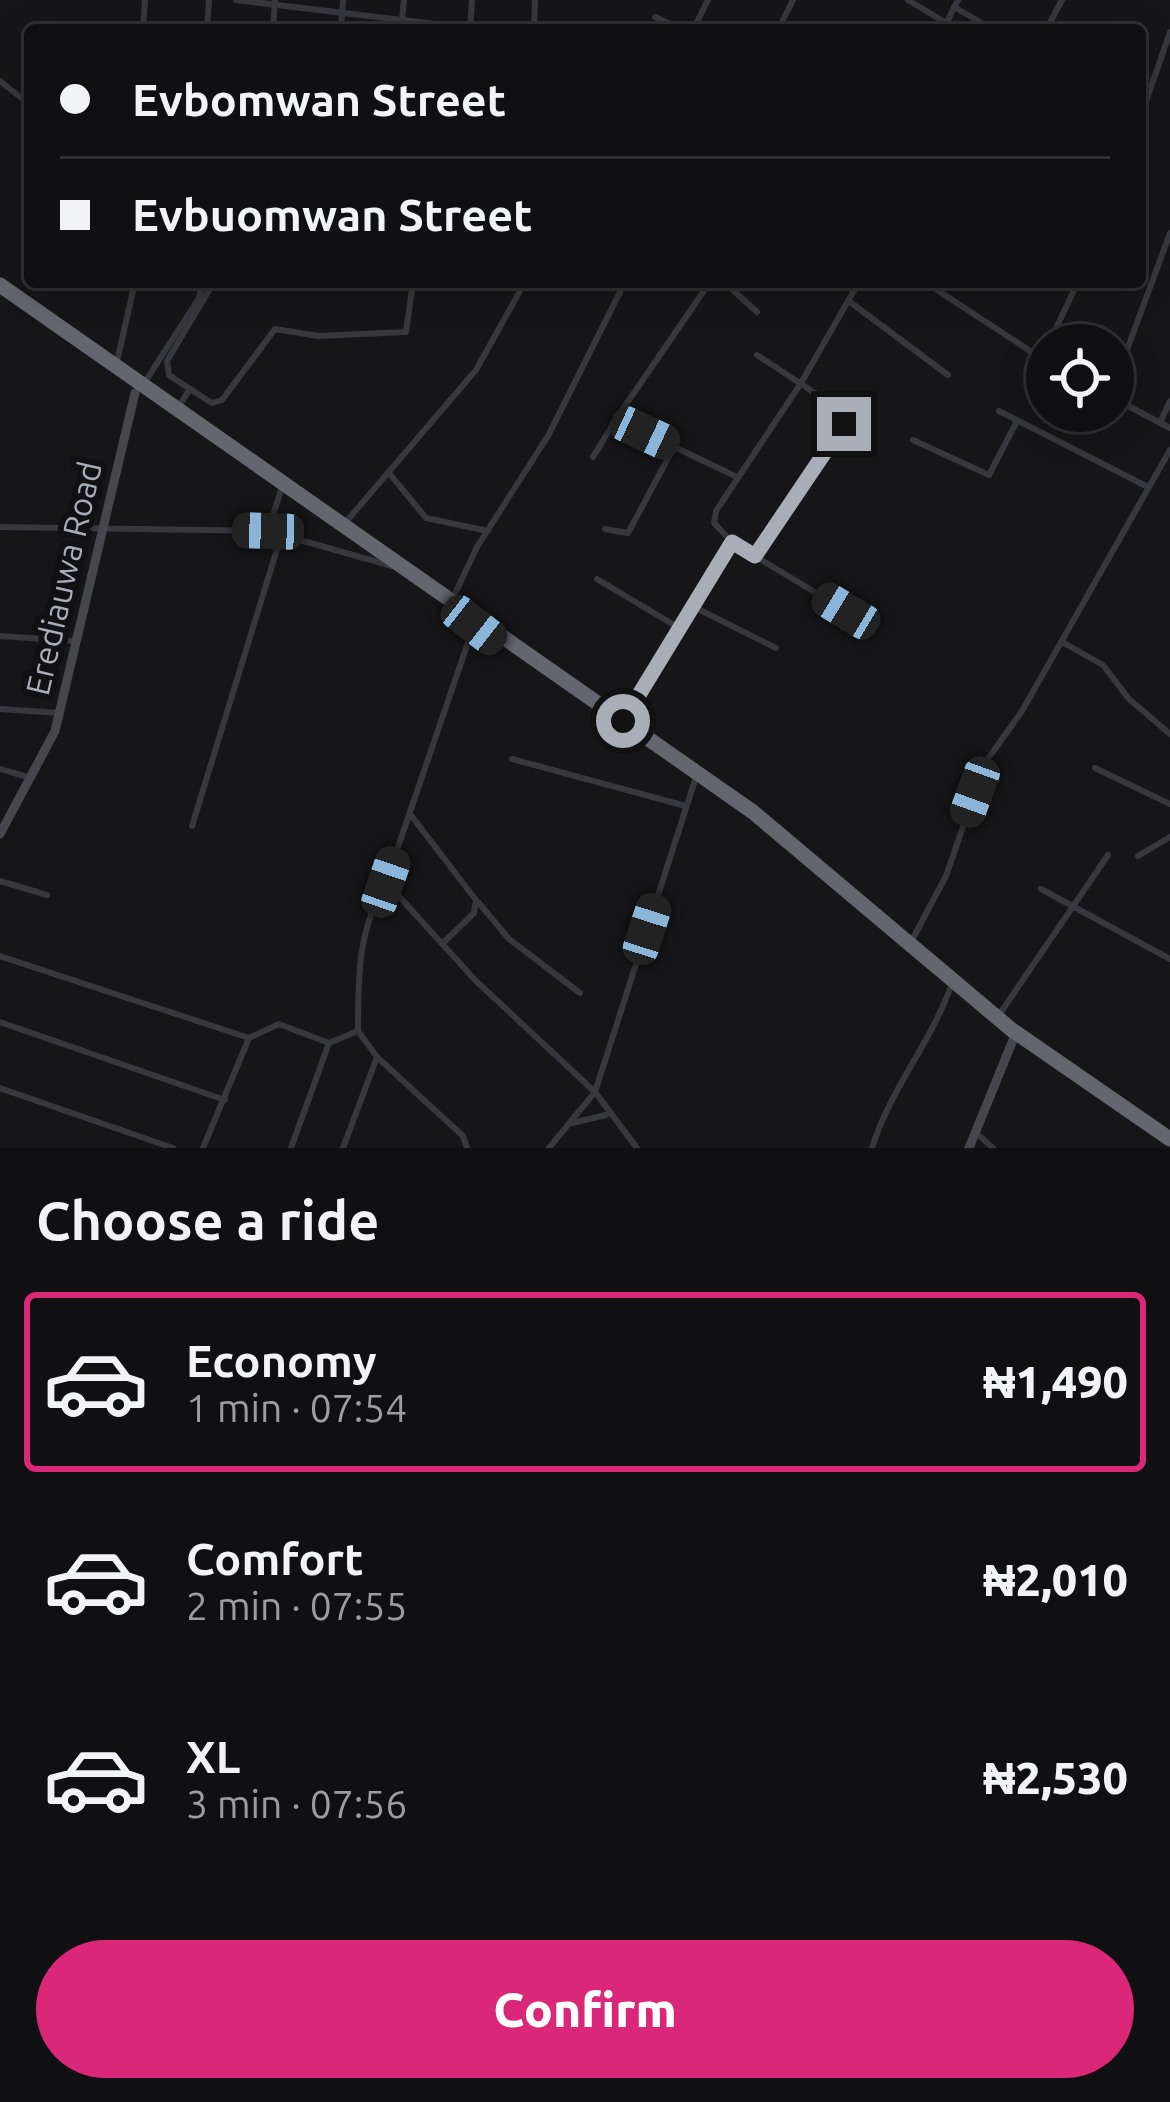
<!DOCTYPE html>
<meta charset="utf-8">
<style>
body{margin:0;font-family:Ubuntu,sans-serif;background:#1e1e20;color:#f1f3f6;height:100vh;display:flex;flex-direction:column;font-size:45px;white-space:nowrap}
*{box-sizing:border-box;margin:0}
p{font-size:39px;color:#9c9d9f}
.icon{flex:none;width:66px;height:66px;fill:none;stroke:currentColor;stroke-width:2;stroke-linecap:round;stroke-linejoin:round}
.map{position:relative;height:1148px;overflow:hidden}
.panel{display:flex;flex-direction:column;background:#101012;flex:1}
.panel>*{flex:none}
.banner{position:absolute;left:24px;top:24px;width:1122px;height:264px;border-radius:12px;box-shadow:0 6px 30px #0003,0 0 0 3px #303032;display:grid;align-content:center;height:264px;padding:0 36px;background:#101012}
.buttons{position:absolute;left:1026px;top:324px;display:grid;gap:24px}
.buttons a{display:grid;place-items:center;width:108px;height:108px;border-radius:50%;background:#101012;box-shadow:0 6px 30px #0003,0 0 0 3px #303032;font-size:60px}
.end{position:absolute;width:54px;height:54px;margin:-27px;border:15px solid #a8adb8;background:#111;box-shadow:0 0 0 6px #111}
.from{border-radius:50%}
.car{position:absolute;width:36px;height:72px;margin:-36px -18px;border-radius:15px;box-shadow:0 0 9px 3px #0007;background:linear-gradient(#222 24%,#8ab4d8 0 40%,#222 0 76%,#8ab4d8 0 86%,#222 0)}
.banner b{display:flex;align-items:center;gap:42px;height:114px;font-size:45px}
.banner b+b{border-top:3px solid #303032}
.banner i{width:30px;height:30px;background:#f1f3f6}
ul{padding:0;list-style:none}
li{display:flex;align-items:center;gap:36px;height:180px;margin:0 24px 18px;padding:0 12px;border:6px solid transparent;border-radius:12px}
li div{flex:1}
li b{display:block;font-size:45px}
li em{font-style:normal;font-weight:800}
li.on{border-color:#db2777}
li>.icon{width:108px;height:108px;stroke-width:1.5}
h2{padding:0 36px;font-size:54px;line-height:144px}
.primary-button{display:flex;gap:24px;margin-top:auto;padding:24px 36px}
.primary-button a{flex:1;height:138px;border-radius:72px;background:#db2777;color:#fff;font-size:48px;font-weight:800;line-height:138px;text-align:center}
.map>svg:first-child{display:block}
</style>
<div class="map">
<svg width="1170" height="1148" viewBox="0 0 1170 1148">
<rect width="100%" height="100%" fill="#161618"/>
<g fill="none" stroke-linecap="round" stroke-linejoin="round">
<g stroke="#37383d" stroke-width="6">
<polyline points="236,0 485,30"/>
<polyline points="908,0 946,23"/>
<polyline points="954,7 994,30"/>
<polyline points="655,17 684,30"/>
<polyline points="402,20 404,0"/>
<polyline points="143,30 145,0"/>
<polyline points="207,30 209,0"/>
<polyline points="273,30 275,0"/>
<polyline points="341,30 343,0"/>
<polyline points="470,30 472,0"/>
<polyline points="534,30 535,0"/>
<polyline points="693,30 708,0"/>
<polyline points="778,30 793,0"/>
<polyline points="943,30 958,0"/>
<polyline points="1046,30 1062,0"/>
<polyline points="0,81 30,105"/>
<polyline points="1140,119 1170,32"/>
<polyline points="710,282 616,419 737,477"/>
<polyline points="724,282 757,312"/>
<polyline points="925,282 1047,362"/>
<polyline points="850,302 948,375"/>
<polyline points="1048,345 1078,282"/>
<polyline points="116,366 135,282"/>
<polyline points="145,382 199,298 203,282"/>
<polyline points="1113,388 1170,233"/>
<polyline points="190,389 169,375 167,361 214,282"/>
<polyline points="1113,398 1170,428"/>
<polyline points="177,409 190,389 212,403 222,400 275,329 318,336 406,332 413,282"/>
<polyline points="999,411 1148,487"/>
<polyline points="1160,423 1170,401"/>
<polyline points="913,440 989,475 1017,421"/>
<polyline points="593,457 616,419"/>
<polyline points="389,473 426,518 488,531"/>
<polyline points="345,523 476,370 525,282"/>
<polyline points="0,527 268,531 392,566"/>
<polyline points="605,529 628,533 674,447"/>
<polyline points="268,531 281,490"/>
<polyline points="755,556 845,418 844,412 757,355"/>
<polyline points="597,579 679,628"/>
<polyline points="453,598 477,547 548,436 625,282"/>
<polyline points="692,606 776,648"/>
<polyline points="846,611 732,542 714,523 716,511 801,383 859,282"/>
<polyline points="0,636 74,641"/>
<polyline points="1062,642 1103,665 1129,699 1170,734"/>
<polyline points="0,709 60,713"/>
<polyline points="625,718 732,542"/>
<polyline points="512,759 686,806"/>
<polyline points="1095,768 1170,804"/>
<polyline points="0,769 31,778"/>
<polyline points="410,814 476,900 474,913 443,943"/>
<polyline points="192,826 282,533"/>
<polyline points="1138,856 1170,837"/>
<polyline points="0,881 47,895"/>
<polyline points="386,882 475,980 595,1092 637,1148"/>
<polyline points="1041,889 1170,959"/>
<polyline points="479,903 509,939 580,993"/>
<polyline points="911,942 946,876 985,763 1022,711 1170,450"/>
<polyline points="0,956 249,1038"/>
<polyline points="999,1015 1108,855"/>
<polyline points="0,1022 225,1100"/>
<path d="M358,1031C358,975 358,931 386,882L474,625"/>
<polyline points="0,1088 173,1148"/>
<polyline points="572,1123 606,1115"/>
<polyline points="975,1132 993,1148"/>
<polyline points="203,1148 249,1038 279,1024 329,1043 358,1031 377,1057 463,1136 467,1148"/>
<polyline points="291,1148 329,1043"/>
<polyline points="343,1148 377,1057"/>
<polyline points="549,1148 595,1092 695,780"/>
<path d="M872,1148C889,1092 929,1045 950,989"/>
</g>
<g stroke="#45474d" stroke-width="9">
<polyline points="0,834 55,731 135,393"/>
<polyline points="969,1148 1013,1040"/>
</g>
<polyline stroke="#63666e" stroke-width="15" points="0,285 753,812 1012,1030 1170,1139"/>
</g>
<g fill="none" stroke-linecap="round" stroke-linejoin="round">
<polyline stroke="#a8adb8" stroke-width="15" points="623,721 732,542 755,556 844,424"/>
</g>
<g text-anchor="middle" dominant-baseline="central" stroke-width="12" stroke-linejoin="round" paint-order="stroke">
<g font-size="33" fill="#a8adb8" stroke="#111113">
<text transform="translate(63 578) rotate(-77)">Erediauwa Road</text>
</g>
</g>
</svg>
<div class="buttons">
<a><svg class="icon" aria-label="locate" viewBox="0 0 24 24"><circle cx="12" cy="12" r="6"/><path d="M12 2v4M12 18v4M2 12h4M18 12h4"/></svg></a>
</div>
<i class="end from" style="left:623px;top:721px"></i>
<i class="end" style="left:844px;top:424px"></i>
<i class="car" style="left:645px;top:433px;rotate:115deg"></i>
<i class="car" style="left:268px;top:531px;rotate:272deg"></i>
<i class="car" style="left:846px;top:611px;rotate:301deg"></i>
<i class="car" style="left:474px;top:625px;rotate:128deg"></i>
<i class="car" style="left:975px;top:792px;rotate:200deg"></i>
<i class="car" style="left:386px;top:882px;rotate:19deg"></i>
<i class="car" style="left:647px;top:929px;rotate:18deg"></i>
<div class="banner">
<b><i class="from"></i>Evbomwan Street</b>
<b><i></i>Evbuomwan Street</b>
</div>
</div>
<section class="panel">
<h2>Choose a ride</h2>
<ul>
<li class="on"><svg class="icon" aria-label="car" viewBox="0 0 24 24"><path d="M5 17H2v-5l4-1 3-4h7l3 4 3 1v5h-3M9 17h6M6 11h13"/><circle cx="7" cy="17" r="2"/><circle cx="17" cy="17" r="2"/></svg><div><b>Economy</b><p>1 min · 07:54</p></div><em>₦1,490</em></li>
<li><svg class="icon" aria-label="car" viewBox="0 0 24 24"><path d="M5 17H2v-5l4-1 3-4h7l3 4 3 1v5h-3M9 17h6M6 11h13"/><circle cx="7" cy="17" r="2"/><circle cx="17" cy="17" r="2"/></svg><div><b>Comfort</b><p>2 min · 07:55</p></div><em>₦2,010</em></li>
<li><svg class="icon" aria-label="car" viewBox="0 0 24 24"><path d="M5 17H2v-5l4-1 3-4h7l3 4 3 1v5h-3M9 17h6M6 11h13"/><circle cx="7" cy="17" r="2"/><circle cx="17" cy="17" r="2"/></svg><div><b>XL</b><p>3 min · 07:56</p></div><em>₦2,530</em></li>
</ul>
<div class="primary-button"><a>Confirm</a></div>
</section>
